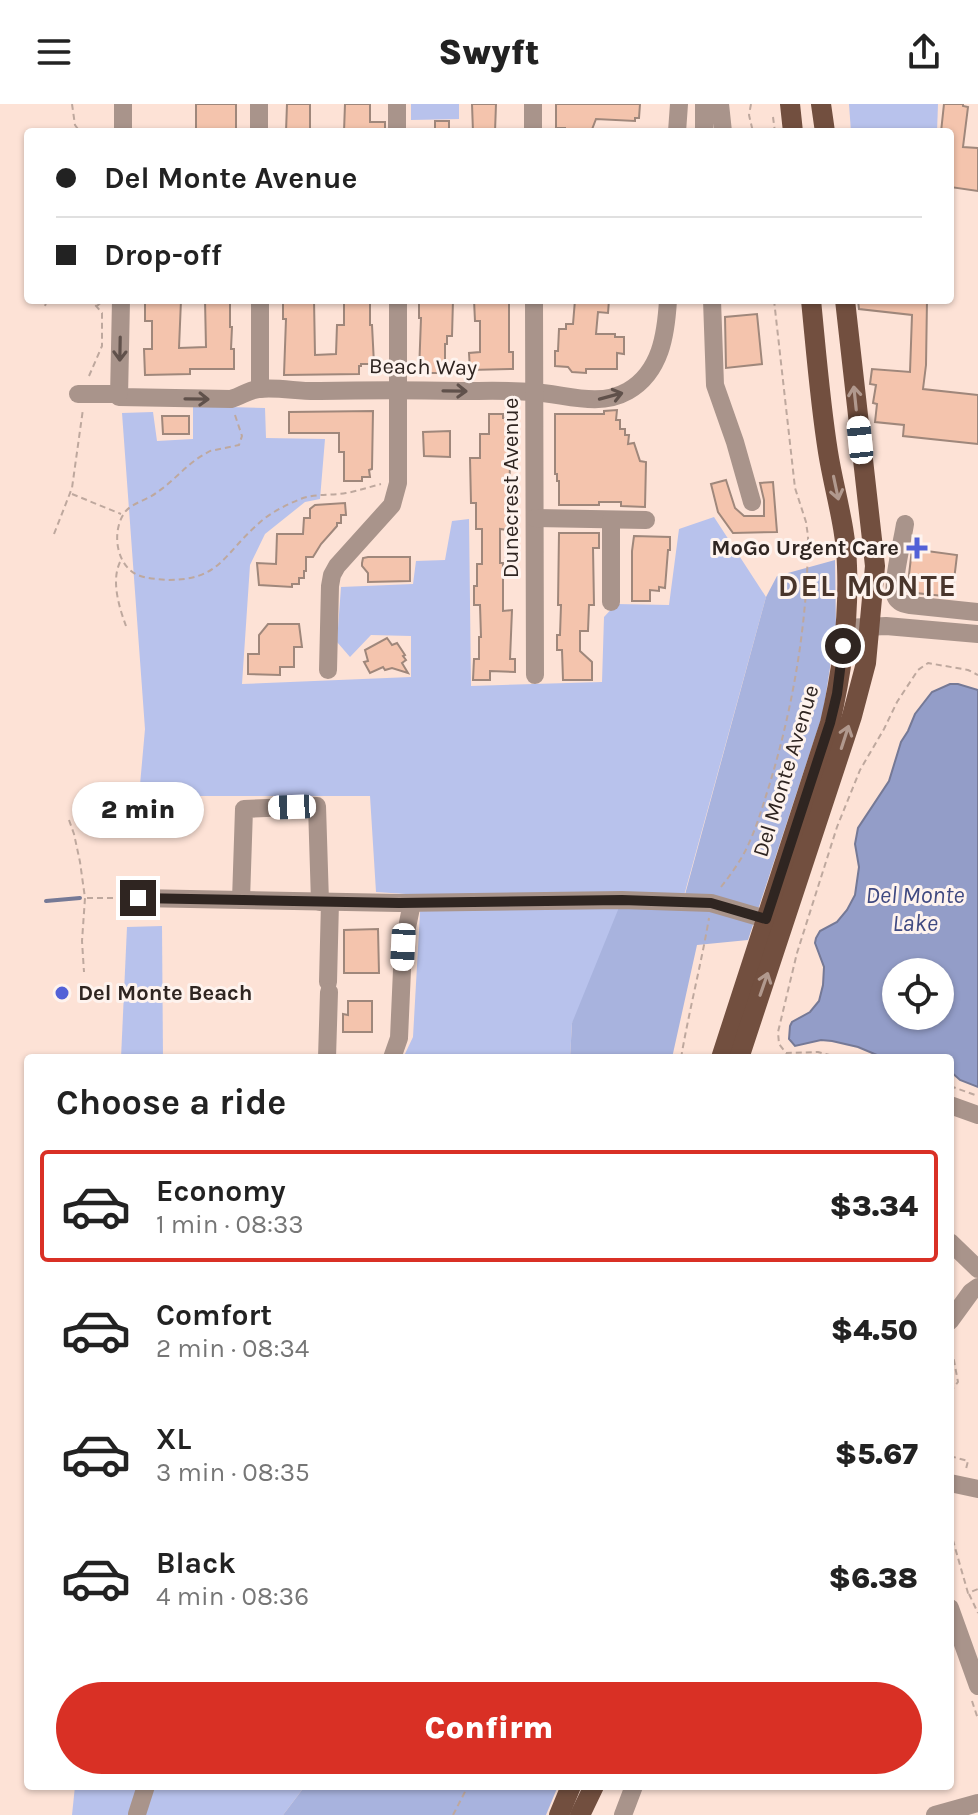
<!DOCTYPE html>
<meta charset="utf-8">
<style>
body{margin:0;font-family:Karla,sans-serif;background:#f6f6f6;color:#222;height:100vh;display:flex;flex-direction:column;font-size:30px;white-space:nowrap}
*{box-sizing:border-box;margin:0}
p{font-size:26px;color:#767676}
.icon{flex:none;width:44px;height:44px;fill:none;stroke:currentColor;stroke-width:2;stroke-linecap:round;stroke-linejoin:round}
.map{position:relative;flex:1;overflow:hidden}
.sheet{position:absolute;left:24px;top:950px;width:930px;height:736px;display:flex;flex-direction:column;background:#fff;border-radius:8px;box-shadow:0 2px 6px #0004}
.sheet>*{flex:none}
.hud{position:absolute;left:24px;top:24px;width:930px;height:176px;border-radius:8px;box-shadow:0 2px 6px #0004;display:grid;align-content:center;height:176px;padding:0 32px;background:#fff}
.tools{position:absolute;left:882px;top:854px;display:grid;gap:16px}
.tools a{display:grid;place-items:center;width:72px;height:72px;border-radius:50%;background:#fff;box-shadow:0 2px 6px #0004;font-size:40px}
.end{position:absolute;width:36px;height:36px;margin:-18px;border:10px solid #2f2521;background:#fff;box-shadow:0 0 0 4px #fff}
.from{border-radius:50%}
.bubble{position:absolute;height:56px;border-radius:28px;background:#fff;box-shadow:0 2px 6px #0004;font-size:26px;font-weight:800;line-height:56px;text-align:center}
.car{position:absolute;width:24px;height:48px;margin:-24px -12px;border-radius:10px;box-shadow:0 0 6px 2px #0007;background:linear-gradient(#fff 24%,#345 0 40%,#fff 0 76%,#345 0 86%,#fff 0)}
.hud b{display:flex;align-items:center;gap:28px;height:76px;font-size:30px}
.hud b+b{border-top:2px solid #e0e0e0}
.hud i{width:20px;height:20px;background:#222}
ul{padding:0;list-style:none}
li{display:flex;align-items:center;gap:24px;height:112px;margin:0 16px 12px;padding:0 16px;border:4px solid transparent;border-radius:8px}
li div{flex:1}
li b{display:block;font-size:30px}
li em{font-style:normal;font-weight:800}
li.on{border-color:#d93025}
li>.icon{width:72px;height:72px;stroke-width:1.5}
h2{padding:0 32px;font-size:36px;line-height:96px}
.primary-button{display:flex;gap:16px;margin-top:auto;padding:16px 32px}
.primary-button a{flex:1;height:92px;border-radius:48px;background:#d93025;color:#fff;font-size:32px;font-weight:800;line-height:92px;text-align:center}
header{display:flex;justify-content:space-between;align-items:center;height:104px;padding:0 32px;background:#fff;font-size:36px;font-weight:800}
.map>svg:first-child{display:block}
</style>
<header><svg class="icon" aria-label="menu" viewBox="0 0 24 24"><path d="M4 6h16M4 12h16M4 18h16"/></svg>Swyft<svg class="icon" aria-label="share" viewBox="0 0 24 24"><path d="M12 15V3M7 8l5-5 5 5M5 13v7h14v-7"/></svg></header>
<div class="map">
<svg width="978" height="1711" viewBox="0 0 978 1711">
<rect width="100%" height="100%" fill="#fde2d6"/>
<g fill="#b8c2ec">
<polygon points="411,0 459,0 459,15 411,16"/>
<polygon points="849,0 938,0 937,28 851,28"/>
<polygon points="193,302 265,304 266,334 325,335 320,395 305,398 265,430 250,461 242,580 411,573 411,532 371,531 350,553 337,538 341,483 413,480 416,457 445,456 452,417 469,415 471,582 602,578 604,513 616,500 669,501 679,425 714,413 766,493 682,799 572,919 570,954 403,954 413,933 421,791 376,788 370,692 139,692 145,625 122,309 153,308 157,337 193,335"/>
<polygon points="162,822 163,954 121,954 127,823"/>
<polygon points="75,1682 305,1682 283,1711 72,1711"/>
</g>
<g fill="#a8b3de">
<polygon points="835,456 836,525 823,609 748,836 697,841 672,954 570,954 572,919 622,796 683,798 766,493 777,472"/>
<polygon points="305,1682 558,1682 546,1711 283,1711"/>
</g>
<path fill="#939dc8" stroke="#757996" stroke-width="2" fill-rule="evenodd" d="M950,580H958L978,586V983L960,976L950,967V954H884L858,943L832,937L821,936L795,942L789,935L790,922L792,918L810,908L819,897L823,881L824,863L815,839L816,834L820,827L837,818L847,806L855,791L859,763L855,740L858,724L889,677L901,638L908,627L915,610L932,588ZM896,868H940V912H896Z"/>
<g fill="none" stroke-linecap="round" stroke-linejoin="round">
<polyline stroke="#757996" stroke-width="4" points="46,797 80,794"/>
</g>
<g fill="#f4c4ad" stroke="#9f877b" stroke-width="2">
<rect x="196" y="0" width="40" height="28"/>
<polygon points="287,0 310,0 310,28 286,28"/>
<polygon points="345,0 370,0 370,18 385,18 385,28 344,28"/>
<polygon points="472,0 496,0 495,28 473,28"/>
<polygon points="556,0 640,0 639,14 635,14 635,17 596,15 591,28 565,28 565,24 556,24"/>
<polygon points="944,0 963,0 963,2 968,3 963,43 978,44 978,87 950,83 950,28 941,28"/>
<rect x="435" y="17" width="14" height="11"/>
<polygon points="145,196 181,196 179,244 206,243 205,196 230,196 230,223 232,223 231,245 234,245 234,265 190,265 190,270 145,271 144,245 152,245 152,217 145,217"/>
<polygon points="283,196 314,196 315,251 336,250 337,221 344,221 344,196 370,196 370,221 372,221 374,260 361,260 361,262 359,262 359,270 284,271 286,215 283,215"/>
<polygon points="426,196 453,196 452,232 447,232 447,240 445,240 445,269 419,269 421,214 419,214 419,198 426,198"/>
<polygon points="474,196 509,196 509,248 513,248 513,265 470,266 469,249 480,248 480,217 475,217"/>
<polygon points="575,196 609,196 608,209 598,208 596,230 615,230 615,233 624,233 624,250 617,249 617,265 586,265 586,269 572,268 568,263 555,262 555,247 558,247 559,225 566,225 566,220 573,220"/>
<polygon points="858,196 927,196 926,261 923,285 978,291 978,340 903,332 904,321 875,318 877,300 873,299 876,281 870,280 872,265 910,268 912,211 859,205"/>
<polygon points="757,210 762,260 726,264 725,213"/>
<polygon points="617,306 616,316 620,316 620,325 625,325 625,331 629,331 628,340 634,339 640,357 646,358 645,403 621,402 621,398 599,398 599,401 559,401 559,377 557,377 557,370 555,370 555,310 604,310 604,307"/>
<polygon points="373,307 372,365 369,366 370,373 362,373 362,377 344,377 344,348 339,348 339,329 289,329 289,308"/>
<polygon points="489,310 503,310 503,314 517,314 517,328 511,328 508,426 500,425 500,459 503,459 503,507 512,506 510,555 515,555 515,568 490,567 490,576 473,576 474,555 479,555 479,533 481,533 480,501 474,501 474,482 477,482 477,460 482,460 482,425 476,425 476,399 471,399 470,354 480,354 480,330 489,330"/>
<polygon points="162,312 189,312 189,330 163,330"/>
<polygon points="450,327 450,353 424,352 423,328"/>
<polygon points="726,376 735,404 744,412 764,412 764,396 760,379 773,378 777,428 733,429 718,408 711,380"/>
<polygon points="345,399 346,411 341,411 341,419 337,419 337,422 321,440 313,453 306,453 306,467 304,467 304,474 299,474 299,480 292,480 292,483 259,481 257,459 276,460 277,430 303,430 304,414 310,414 310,405 315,401"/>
<polygon points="559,429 599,429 599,444 593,444 594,501 589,501 588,527 580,527 580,547 592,558 592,576 563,576 562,546 557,546 557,531 560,531 561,501 558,501"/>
<polygon points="634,432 670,433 670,446 668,446 665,484 659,483 659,487 650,486 650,497 632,497 632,447"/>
<polygon points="912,445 957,451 952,493 907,488"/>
<polygon points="368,453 410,453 410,477 368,478 368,469 362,462 362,459 363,454"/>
<polygon points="268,520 299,520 302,543 294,543 294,563 280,563 280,571 248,570 248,550 259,550 259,531"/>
<polygon points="387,534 392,541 397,539 405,551 403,552 406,556 402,559 408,569 392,564 385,566 383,563 370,569 364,558 368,557 365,546"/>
<polygon points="378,825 379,869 344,869 344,826"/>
<polygon points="348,897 372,897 372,928 343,928 343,910 348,911"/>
</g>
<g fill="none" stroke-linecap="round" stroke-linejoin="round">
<g stroke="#bea89e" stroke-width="2" stroke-dasharray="6 4" stroke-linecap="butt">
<polyline points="72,0 75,21 80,28"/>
<polyline points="751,0 749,11 753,28"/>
<polyline points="773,13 775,28"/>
<polyline points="45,202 47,196"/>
<polyline points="97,202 104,196"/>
<polyline points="89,272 102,242 102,209 91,196"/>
<path d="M235,311L242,332L239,341L210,347L203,351C186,361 173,378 156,389C147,396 132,399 125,408C111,427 116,462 138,471C147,475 158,475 168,476C220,476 223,451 257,421C268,410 284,402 298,396C314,389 329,392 346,389C358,387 369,383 381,380"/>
<polyline points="72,390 121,410"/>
<polyline points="54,430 72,384 83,305"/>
<path d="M120,458C111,477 119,503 126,522"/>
<polyline points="69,716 74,730 80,758 85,794 82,837 84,868"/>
<path d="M721,783C729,773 736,763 742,753C755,730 762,704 770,679C794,599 808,515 808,432L806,418L795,384L774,196"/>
<polyline points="87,794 120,794"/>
<path d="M681,954C689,907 701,861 709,814"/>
<polyline points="841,954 818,948 786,949 779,940 778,928 797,849 837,723 860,666 884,625 897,598 918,566 928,559 968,566 978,571"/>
<polyline points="950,982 978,992"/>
<polyline points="950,1288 958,1278 952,1246 953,1240"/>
<polyline points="950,1352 968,1357 966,1365"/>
<polyline points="950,1426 968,1489 978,1485"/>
<polyline points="969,1490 978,1509"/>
<polyline points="972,1597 978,1615"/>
<polyline points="453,1711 468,1682"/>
</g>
<g stroke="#a9948b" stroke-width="18">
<polyline points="259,0 259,28"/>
<polyline points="397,0 397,28"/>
<polyline points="533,0 533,28"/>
<polyline points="720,0 723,28"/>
<polyline points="123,28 123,0"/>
<polyline points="677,28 679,0"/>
<polyline points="704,28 704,0"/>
<path d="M121,196L119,293L231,295C242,292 248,286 259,285C280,283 300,288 320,287C367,286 413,286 460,287C484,287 509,286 533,288C566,290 598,304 628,287C661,268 666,230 668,196"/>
<polyline points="260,196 260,285"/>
<polyline points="534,196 535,571"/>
<polyline points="712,196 715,281 735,338 752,398"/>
<polyline points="78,290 119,290"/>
<polyline points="535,414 646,416"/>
<polyline points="611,416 611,498"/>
<path d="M905,420C903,434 892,479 895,491C897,498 903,500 910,501L977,508"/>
<polyline points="846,524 886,522 978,530"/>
<polyline points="328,566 330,482 332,471 337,462 392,401 398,379 398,196"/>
<polyline points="138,794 399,799 622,796 711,799 766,815"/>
<polyline points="241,796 244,705 317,702 320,798"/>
<polyline points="328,878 330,798"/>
<polyline points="327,954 329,888"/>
<polyline points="392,954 399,934 403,843 412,799"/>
<polyline points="950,1001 978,1011"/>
<polyline points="950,1138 978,1165"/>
<polyline points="950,1217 971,1188 978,1183"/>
<polyline points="950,1379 978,1385"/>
<polyline points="950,1504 978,1582"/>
<polyline points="137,1710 146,1682"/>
<polyline points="623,1711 634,1682"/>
<polyline points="935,1711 978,1699"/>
</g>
<g stroke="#724f3f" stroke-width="20">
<polyline points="790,0 793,28"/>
<polyline points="821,0 825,28"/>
<path d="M721,954L830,619C842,568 849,515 847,462C846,423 834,386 828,348C820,298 816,246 811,196"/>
<polyline points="739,954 852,612 866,559 875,462 845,196"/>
<polyline points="559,1711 571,1682"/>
<polyline points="580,1711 594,1682"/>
</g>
</g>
<defs><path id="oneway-shaft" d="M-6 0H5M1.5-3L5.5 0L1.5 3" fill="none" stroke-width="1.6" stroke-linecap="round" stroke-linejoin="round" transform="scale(2)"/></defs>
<g stroke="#60514b">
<use href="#oneway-shaft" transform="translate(120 245) rotate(91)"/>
<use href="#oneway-shaft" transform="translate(455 287) rotate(1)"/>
<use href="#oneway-shaft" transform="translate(611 292) rotate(-15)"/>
<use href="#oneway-shaft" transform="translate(197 295) rotate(1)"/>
</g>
<g stroke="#b1998e">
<use href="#oneway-shaft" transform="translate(855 294) rotate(-96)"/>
<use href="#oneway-shaft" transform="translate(836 384) rotate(78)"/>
<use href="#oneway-shaft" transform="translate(845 633) rotate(-72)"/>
<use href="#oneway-shaft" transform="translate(764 880) rotate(-71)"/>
</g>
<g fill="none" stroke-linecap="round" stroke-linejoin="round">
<polyline stroke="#2f2521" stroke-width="10" points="138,794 399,799 622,796 711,799 766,815 830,619 837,590 843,542"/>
</g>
<g fill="#5361d7" stroke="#fef3ee" stroke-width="3">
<path d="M913 432h8v8h8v8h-8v8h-8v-8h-8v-8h8z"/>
<circle cx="62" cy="889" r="8"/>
</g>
<g text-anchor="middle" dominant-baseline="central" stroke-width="6" stroke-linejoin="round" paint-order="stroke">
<g font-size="22" fill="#2f2521" stroke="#fef3ee">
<text transform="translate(423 263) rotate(1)">Beach Way</text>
<text transform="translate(511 384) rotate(-90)">Dunecrest Avenue</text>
<text transform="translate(786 667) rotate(-73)">Del Monte Avenue</text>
</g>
<g font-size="22" font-weight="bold" fill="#2f2521" stroke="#fef3ee" text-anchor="end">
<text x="899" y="444">MoGo Urgent Care</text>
<text x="78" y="889" text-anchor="start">Del Monte Beach</text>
</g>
<g font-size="24" font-style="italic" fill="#3f4981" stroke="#fef3ee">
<text x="915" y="791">Del Monte<tspan x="915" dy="28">Lake</tspan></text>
</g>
<g font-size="30" font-weight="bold" letter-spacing="2" fill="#49352b" stroke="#fef3ee">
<text x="868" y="482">DEL MONTE</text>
</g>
</g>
</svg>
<div class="tools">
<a><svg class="icon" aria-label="locate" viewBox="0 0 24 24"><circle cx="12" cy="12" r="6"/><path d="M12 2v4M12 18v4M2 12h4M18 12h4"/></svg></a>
</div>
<i class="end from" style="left:843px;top:542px"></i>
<i class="end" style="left:138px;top:794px"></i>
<div class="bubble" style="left:72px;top:678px;width:132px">2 min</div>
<i class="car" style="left:860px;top:336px;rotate:354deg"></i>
<i class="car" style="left:292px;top:703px;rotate:268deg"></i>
<i class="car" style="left:403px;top:843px;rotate:183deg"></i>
<div class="hud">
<b><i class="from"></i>Del Monte Avenue</b>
<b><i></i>Drop-off</b>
</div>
<section class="sheet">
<h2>Choose a ride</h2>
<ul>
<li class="on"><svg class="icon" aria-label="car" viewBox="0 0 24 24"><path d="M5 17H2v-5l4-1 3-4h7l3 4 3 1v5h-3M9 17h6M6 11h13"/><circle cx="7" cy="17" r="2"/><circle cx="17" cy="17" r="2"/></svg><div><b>Economy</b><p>1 min · 08:33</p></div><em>$3.34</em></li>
<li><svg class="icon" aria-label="car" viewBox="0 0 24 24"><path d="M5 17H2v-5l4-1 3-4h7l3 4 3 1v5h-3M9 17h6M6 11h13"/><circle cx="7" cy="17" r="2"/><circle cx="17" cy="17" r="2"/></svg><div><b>Comfort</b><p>2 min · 08:34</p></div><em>$4.50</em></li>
<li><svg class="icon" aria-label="car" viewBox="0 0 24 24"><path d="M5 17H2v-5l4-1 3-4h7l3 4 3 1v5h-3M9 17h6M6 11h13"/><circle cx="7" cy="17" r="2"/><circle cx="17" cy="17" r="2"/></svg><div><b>XL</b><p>3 min · 08:35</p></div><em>$5.67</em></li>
<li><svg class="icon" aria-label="car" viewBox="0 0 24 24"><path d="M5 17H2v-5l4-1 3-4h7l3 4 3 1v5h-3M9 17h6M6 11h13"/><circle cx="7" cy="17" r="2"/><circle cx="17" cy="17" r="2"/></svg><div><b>Black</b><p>4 min · 08:36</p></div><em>$6.38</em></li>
</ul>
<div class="primary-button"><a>Confirm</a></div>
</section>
</div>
